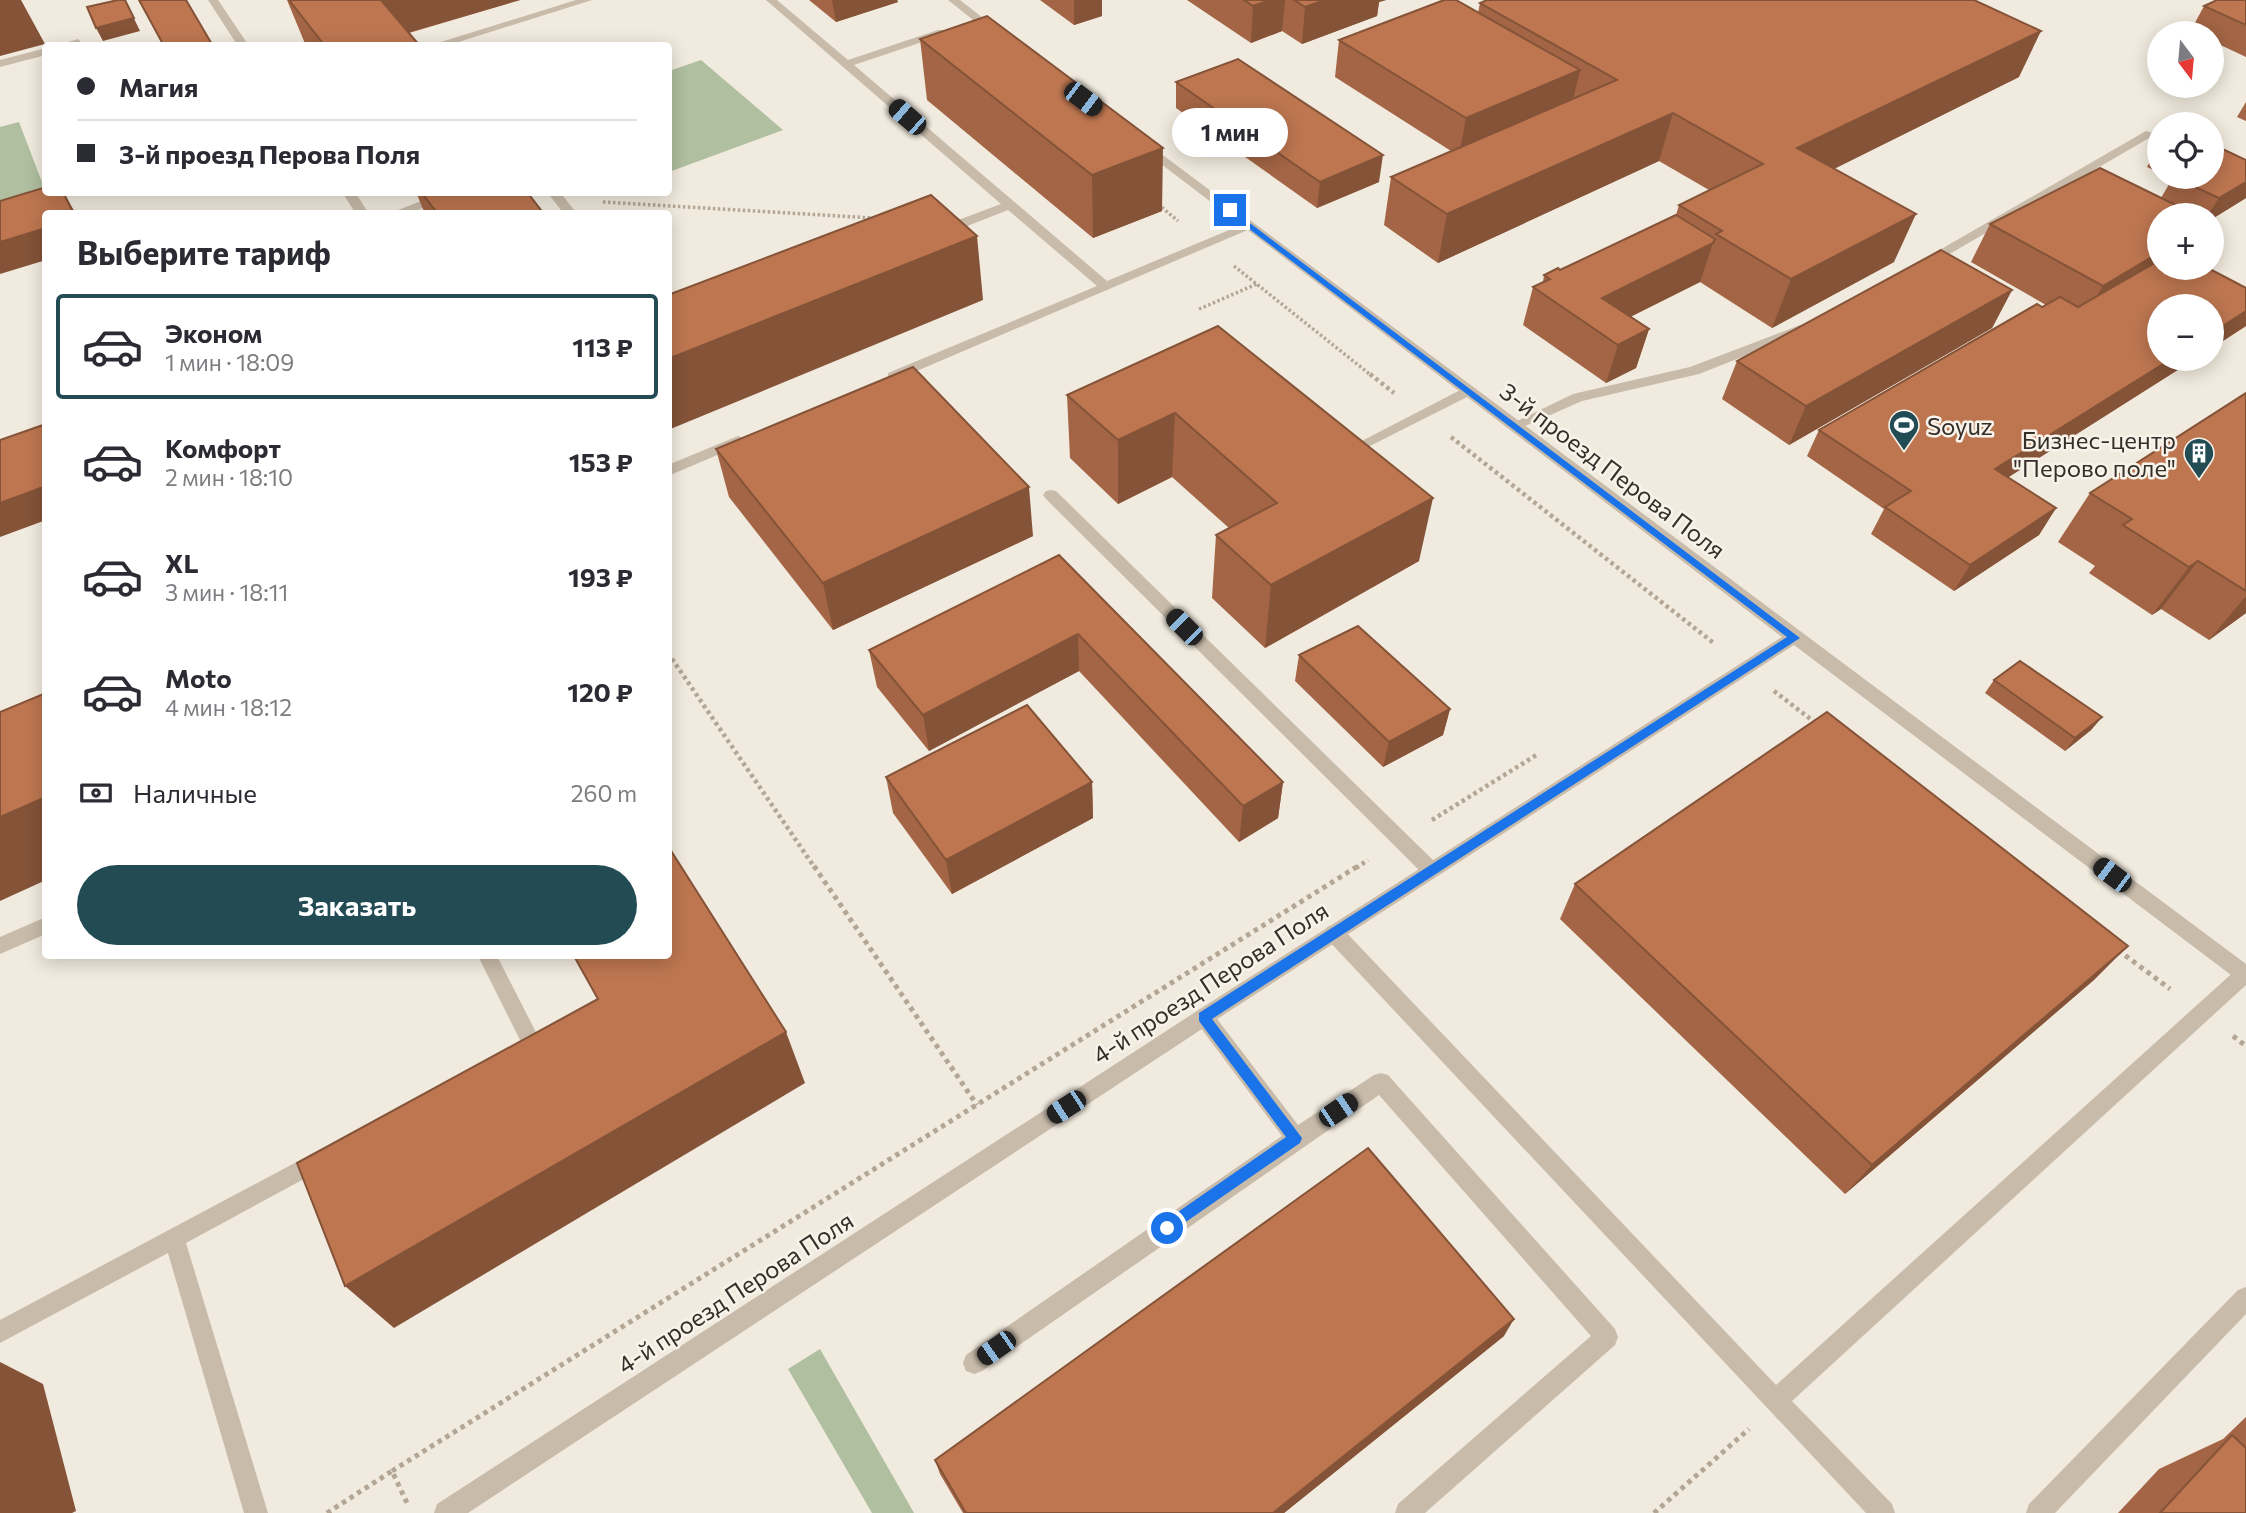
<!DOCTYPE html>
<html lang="ru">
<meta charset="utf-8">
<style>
body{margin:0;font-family:Commissioner,sans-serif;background:#f7f7f7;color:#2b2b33;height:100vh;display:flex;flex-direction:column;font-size:26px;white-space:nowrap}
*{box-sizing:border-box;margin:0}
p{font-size:23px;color:#7c7c81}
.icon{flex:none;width:38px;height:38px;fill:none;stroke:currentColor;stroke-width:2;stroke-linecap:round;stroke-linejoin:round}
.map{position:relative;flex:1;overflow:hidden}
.details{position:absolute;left:42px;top:210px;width:630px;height:749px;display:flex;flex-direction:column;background:#fff;border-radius:7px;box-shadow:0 4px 18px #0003}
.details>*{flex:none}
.banner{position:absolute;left:42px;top:42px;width:630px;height:154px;border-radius:7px;box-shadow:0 4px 18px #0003;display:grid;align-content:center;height:154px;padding:0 35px;background:#fff}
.needle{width:46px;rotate:164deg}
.controls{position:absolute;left:2147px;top:21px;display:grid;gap:14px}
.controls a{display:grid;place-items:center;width:77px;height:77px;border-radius:50%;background:#fff;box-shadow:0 4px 18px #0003;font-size:35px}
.end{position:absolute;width:32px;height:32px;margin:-16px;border:9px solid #1a73e8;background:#fff;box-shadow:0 0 0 4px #fff}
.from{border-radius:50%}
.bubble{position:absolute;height:49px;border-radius:24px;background:#fff;box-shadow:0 4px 18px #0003;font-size:23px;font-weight:700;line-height:49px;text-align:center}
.car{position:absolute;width:21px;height:42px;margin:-21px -10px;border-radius:9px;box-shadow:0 0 5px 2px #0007;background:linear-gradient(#222 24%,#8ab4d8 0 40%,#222 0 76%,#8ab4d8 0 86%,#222 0)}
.banner b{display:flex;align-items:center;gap:24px;height:66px;font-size:26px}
.banner b+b{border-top:2px solid #e1e1e2}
.banner i{width:18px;height:18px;background:#2b2b33}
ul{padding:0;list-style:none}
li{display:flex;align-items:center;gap:21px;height:105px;margin:0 14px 10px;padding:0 21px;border:4px solid transparent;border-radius:7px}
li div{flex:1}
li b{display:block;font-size:26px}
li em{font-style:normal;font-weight:700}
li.current{border-color:#224b54}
li>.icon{width:63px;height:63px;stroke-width:1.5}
h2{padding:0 35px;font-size:32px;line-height:84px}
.pay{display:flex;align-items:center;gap:18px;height:77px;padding:0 35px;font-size:26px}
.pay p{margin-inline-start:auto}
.button{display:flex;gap:14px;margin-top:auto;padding:14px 35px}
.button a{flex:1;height:80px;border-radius:42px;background:#224b54;color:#fff;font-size:28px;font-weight:700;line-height:80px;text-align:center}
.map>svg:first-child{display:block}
</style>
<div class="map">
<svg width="2246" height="1513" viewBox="0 0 2246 1513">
<rect width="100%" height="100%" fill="#f1eade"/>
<g fill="#b0bf9f">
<polygon points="701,60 783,130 669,172 669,71"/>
<polygon points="19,122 45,190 0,203 0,127"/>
<polygon points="820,1349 914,1513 872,1513 788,1369"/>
</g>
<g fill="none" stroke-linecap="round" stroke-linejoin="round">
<g stroke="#b4a695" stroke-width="3.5" stroke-dasharray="2.5 2.5" stroke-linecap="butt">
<polyline points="603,202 873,218"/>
<polyline points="1158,204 1178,221"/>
<polyline points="1234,266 1372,376"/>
<polyline points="1199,309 1257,284"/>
</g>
<g stroke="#b4a695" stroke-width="4.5" stroke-dasharray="3.5 3.5" stroke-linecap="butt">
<polyline points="1370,374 1394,393"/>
<polyline points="1451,437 1715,644"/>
<polyline points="668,653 815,868"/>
<polyline points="1774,691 1817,724"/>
<polyline points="1432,820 1538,754"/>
<polyline points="1356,868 1368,860"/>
</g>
<g stroke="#b4a695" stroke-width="5" stroke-dasharray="4.5 4.5" stroke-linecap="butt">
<polyline points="814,866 977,1105"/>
<polyline points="2118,950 2170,989"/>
<polyline points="2233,1036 2246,1046"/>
<polyline points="392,1471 1358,866"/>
<polyline points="327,1513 392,1471 407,1503"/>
<polyline points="1654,1513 1749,1429"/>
</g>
<g fill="#c8bbaa" fill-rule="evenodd">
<polygon points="208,0 218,0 249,46 238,46"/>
<polygon points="576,0 592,0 446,46 428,46"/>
<polygon points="766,0 777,0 848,60 938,30 946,30 946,34 854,65 1107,281 1246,223 1251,222 1257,226 898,379 888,379 888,373 1097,286 1008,210 947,234 937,234 937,228 1001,204"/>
<polygon points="78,39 85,46 61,46 62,44"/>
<polygon points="46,48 46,55 0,67 0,60"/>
<polygon points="2146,131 2156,134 1929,266 1924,267 1917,263"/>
<polygon points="342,192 355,192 369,214 356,214"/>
<polygon points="444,192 463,192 408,214 388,214"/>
<polygon points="547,192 560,192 577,214 564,214"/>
<polygon points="1800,325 1807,329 1805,332 1699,374 1582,401 1516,430 1509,425 1573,394 1690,367"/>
<polygon points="1470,385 1477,390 1475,393 1366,448 1361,450 1354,445"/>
<polygon points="738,436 743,438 745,441 743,444 668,476 668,465"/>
<polygon points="1051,490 1056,491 1438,865 1440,870 1438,875 1431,878 1424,875 1046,499 1043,495 1046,491"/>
<polygon points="46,917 46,934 0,954 0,937"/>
<polygon points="1334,925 1341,927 1776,1385 2238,968 2245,965 2246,985 1792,1401 1892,1504 1895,1513 1866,1513 1327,939 1324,933 1327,927"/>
<polygon points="478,956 497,956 543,1046 540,1052 520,1062 513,1059 510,1053 513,1047 521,1042"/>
<polygon points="1204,1008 1211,1011 1298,1125 1374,1075 1381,1073 1388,1075 1615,1329 1618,1337 1615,1345 1425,1513 1395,1513 1398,1504 1591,1336 1379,1095 982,1371 974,1374 966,1371 963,1363 966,1355 1282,1136 1197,1023 1194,1017 1197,1011"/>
<polygon points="319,1150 326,1153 330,1160 326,1167 186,1243 268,1513 244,1513 168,1253 0,1343 0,1320"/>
<polygon points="2246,1287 2246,1314 2055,1513 2026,1513 2029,1504 2238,1290"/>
</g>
<g fill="#c8bbaa" fill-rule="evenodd">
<polygon points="948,0 960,0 1002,33 992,35"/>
<polygon points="1144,141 2246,964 2246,984 2239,981 1794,645 1211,1023 468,1513 434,1513 437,1504 1197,1011 1782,637 1140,148 1138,145"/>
</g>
</g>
<g fill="#a36545">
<polygon points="287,0 520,0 409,33 420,46 306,46"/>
<polygon points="809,0 897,0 898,2 836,22"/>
<polygon points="1040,0 1102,0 1102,16 1074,25"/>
<polygon points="1187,0 1386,0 1379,2 1377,16 1302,44 1282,31 1251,43"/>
<polygon points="2246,0 2246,57 2212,41 2212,33 2194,33 2190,32 2204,6"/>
<polygon points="1480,3 2019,77 1834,169 1894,262 1772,328 1700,282 1630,317 1649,329 1636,368 1606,383 1523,325 1533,287 1543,282 1544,275 1560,270 1676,215 1679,205 1709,190 1659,161 1438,263 1384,225 1391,177 1451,151 1335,77 1339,40 1478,13"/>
<polygon points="920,39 1162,211 1093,238 927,100"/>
<polygon points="1176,82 1379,182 1317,208 1176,108"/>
<polygon points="2246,102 2246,121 2237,117"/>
<polygon points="2160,145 2160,173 2147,167"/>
<polygon points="2168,177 2212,177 2246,198 2212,219 2212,215 2160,215 2160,268 2246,288 2246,326 2212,348 2160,359 2195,359 2008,477 2056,508 2039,535 1954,591 1871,534 1884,509 1807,456 1819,430 2046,305 1971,262 1990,224 2161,198 2172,179"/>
<polygon points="416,192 527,192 544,214 425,214"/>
<polygon points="2012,290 1992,328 1789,445 1722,399 1737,361"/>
<polygon points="1218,326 1419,561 1265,648 1212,598 1216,535 1229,528 1172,477 1118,504 1070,458 1067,395"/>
<polygon points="2246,393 2246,613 2209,640 2161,609 2152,615 2089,573 2095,566 2058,542 2090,493"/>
<polygon points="716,449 1033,536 833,630 729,497"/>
<polygon points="1059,555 1283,782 1278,818 1239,842 1079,671 929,751 877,687 869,650"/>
<polygon points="1299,655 1450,709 1443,735 1383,767 1295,681"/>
<polygon points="1994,680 2102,717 2091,730 2065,751 1985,693"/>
<polygon points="886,777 1092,782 1093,818 952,894 893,813"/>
<polygon points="1575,884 2095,979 1845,1194 1560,919"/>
<polygon points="1504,1336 1284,1513 963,1513 940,1474 935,1460"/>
<polygon points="2246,1417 2246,1513 2118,1513 2159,1469 2223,1439"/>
</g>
<g fill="#845338">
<polygon points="0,0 21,0 45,44 0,56"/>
<polygon points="125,0 140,31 103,41 96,28"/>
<polygon points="371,0 520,0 386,39"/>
<polygon points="832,0 897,0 898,2 836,22"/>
<polygon points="1074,0 1102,0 1102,16 1074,25"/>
<polygon points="1270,0 1285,0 1282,31 1251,43 1253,6"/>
<polygon points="1325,0 1386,0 1379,2 1377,16 1302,44 1305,7"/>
<polygon points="2041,31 2019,77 1779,196 1797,148"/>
<polygon points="1580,70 1571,108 1459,156 1466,118"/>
<polygon points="1673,113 1659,161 1438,263 1447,214"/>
<polygon points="1163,148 1162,211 1093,238 1092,175"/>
<polygon points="1383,155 1379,182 1317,208 1320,182"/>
<polygon points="2246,182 2246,198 2212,219 2212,215 2208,215 2219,198"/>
<polygon points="63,192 76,214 74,214"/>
<polygon points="1916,214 1894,262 1772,328 1791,279"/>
<polygon points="46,228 46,260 0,274 0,242"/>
<polygon points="977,236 983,300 668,430 668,359"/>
<polygon points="1713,243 1700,282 1600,332 1602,298"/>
<polygon points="2160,252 2160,268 2080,324 2103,286"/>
<polygon points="2012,290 1992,328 1789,445 1806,406"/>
<polygon points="2246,311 2246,326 2212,348 2212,333"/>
<polygon points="1649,329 1636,368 1606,383 1618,345"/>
<polygon points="2171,359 2195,359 1979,496 1995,469"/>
<polygon points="1175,413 1172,477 1118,504 1118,440"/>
<polygon points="46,486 46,520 0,537 0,503"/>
<polygon points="1029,487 1033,536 833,630 823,583"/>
<polygon points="1433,498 1419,561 1265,648 1271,585"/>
<polygon points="2056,508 2039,535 1954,591 1970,565"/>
<polygon points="2198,561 2161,609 2152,615 2189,567"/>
<polygon points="2246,596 2246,613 2209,640"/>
<polygon points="1078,634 1079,671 929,751 923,715"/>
<polygon points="1450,709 1443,735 1383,767 1389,742"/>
<polygon points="2102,717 2091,730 2065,751 2075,738"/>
<polygon points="1092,782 1093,818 952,894 946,860"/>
<polygon points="1283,782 1278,818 1239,842 1243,806"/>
<polygon points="46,797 46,880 0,901 0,817"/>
<polygon points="2128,946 2095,979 1845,1194 1872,1165"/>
<polygon points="786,1032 805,1083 394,1328 345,1286"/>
<polygon points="1514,1319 1504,1336 1284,1513 1273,1513"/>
<polygon points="0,1362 43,1384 76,1511 72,1513 0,1513"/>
</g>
<g fill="#bd7650" stroke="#845338" stroke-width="2">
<polygon points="118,0 125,0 134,18 96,28 87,7"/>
<polygon points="139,0 186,0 213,46 164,46"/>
<polygon points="289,0 381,0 420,46 325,46"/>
<polygon points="1244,0 1270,0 1253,6"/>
<polygon points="1294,0 1325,0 1305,7"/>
<polygon points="1444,0 1456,0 1580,70 1466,118 1339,40"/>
<polygon points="1487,0 1974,0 2041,31 1797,148 1916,214 1791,279 1716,234 1722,231 1679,205 1763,164 1673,113 1447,214 1391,177 1617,80 1480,3"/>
<polygon points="2217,0 2246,0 2246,25 2204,6"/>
<polygon points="987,16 1163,148 1092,175 920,39"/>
<polygon points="1238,59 1383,155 1320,182 1176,82"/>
<polygon points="2212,144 2246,160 2246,182 2219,198 2173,177 2212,177"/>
<polygon points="2100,168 2196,215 2160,215 2160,252 2103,286 1990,224"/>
<polygon points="46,187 46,192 63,192 74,214 46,214 46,228 0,242 0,201"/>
<polygon points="421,192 527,192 544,214 438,214"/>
<polygon points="931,195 977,236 668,359 668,295"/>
<polygon points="1676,215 1715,239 1713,243 1602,298 1649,329 1618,345 1533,287 1550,279 1544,275 1558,268 1560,270"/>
<polygon points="1941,250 2012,290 1806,406 1737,361"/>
<polygon points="2160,260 2160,268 2208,268 2246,288 2246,311 2212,333 2212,306 2160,306 2160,359 2171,359 1995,469 2056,508 1970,565 1885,507 1911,491 1819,430 2037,304 2042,307 2060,297 2078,307"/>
<polygon points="1218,326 1433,498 1271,585 1216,535 1277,503 1175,413 1118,440 1067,395"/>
<polygon points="913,367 1029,487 823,583 716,449"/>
<polygon points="2246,393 2246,591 2198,561 2189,567 2123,525 2132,519 2090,493"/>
<polygon points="46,424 46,486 0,503 0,440"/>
<polygon points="1059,555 1283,782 1243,806 1078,634 923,715 869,650"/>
<polygon points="1358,626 1450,709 1389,742 1299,655"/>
<polygon points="2020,661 2102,717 2075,738 1994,680"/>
<polygon points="46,693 46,797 0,817 0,712"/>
<polygon points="1027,705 1092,782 946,860 886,777"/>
<polygon points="1827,712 2128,946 1872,1165 1575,884"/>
<polygon points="668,846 786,1032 345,1286 297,1163 598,999 574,956 668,956"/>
<polygon points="1368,1148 1514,1319 1273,1513 966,1513 935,1460"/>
<polygon points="2232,1435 2246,1448 2246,1513 2160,1513"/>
</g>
<polygon fill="#1a73e8" points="1230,208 1800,638 1212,1019 1302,1138 1300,1143 1167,1235 1160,1228 1162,1223 1286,1137 1199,1021 1199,1013 1787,637 1227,212"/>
<defs>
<g id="stadium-pin" transform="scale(1.575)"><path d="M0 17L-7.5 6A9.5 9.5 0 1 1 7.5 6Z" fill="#224b54" stroke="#f8f3ea"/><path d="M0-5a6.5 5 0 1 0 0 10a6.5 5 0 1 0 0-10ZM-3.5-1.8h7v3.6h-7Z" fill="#fff"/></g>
<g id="building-pin" transform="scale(1.575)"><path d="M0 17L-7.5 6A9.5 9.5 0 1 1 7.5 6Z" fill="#224b54" stroke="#f8f3ea"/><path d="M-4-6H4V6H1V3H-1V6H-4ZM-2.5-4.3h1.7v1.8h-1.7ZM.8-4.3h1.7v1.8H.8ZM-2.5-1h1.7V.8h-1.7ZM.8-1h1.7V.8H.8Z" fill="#fff"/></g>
</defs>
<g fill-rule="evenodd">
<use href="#stadium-pin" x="1904" y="425"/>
<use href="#building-pin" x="2199" y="453"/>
</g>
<g text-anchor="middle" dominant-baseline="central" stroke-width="5" stroke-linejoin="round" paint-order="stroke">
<g font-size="24" fill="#362f29" stroke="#f8f3ea" text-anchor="start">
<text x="1927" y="425">Soyuz</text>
<text x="2176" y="439" text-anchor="end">Бизнес-центр<tspan x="2176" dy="28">"Перово поле"</tspan></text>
</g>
<g font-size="24" fill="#362f29" stroke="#f8f3ea">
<text transform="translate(1613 470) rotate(37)">3-й проезд Перова Поля</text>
<text transform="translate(1210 982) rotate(-33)">4-й проезд Перова Поля</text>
<text transform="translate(735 1292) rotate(-33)">4-й проезд Перова Поля</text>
</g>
</g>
</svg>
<div class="controls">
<a><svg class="needle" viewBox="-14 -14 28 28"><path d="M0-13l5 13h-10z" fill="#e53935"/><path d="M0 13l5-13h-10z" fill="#7c7c81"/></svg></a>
<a><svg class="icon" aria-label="locate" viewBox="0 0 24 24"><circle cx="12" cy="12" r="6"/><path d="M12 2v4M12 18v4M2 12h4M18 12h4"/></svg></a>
<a>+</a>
<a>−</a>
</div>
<i class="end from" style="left:1167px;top:1228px"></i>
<i class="end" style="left:1230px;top:210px"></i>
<div class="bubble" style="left:1172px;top:108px;width:116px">1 мин</div>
<i class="car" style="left:1083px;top:99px;rotate:127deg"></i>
<i class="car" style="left:907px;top:117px;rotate:311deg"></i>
<i class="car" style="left:1184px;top:627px;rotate:315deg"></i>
<i class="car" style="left:2112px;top:875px;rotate:307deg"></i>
<i class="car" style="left:1066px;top:1107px;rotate:237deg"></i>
<i class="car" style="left:1338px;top:1110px;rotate:56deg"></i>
<i class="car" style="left:996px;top:1348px;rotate:235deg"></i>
<div class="banner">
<b><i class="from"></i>Магия</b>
<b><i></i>3-й проезд Перова Поля</b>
</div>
<section class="details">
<h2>Выберите тариф</h2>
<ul>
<li class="current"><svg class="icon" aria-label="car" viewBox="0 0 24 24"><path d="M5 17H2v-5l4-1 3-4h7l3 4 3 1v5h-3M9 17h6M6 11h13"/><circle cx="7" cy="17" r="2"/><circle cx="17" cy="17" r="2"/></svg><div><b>Эконом</b><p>1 мин · 18:09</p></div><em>113 ₽</em></li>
<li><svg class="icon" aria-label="car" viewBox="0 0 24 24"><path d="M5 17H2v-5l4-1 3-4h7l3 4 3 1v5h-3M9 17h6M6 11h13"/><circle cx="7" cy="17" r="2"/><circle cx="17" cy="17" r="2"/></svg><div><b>Комфорт</b><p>2 мин · 18:10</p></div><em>153 ₽</em></li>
<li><svg class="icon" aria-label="car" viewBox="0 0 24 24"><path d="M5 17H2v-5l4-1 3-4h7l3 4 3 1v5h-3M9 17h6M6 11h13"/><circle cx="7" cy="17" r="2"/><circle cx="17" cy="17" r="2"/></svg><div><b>XL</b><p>3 мин · 18:11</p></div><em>193 ₽</em></li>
<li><svg class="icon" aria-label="car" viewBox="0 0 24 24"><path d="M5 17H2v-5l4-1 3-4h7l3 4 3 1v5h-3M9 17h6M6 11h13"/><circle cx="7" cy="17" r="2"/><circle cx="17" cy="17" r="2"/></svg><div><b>Moto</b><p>4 мин · 18:12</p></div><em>120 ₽</em></li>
</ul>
<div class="pay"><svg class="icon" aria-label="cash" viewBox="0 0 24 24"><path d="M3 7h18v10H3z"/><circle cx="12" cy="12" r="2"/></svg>Наличные<p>260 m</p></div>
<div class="button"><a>Заказать</a></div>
</section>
</div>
